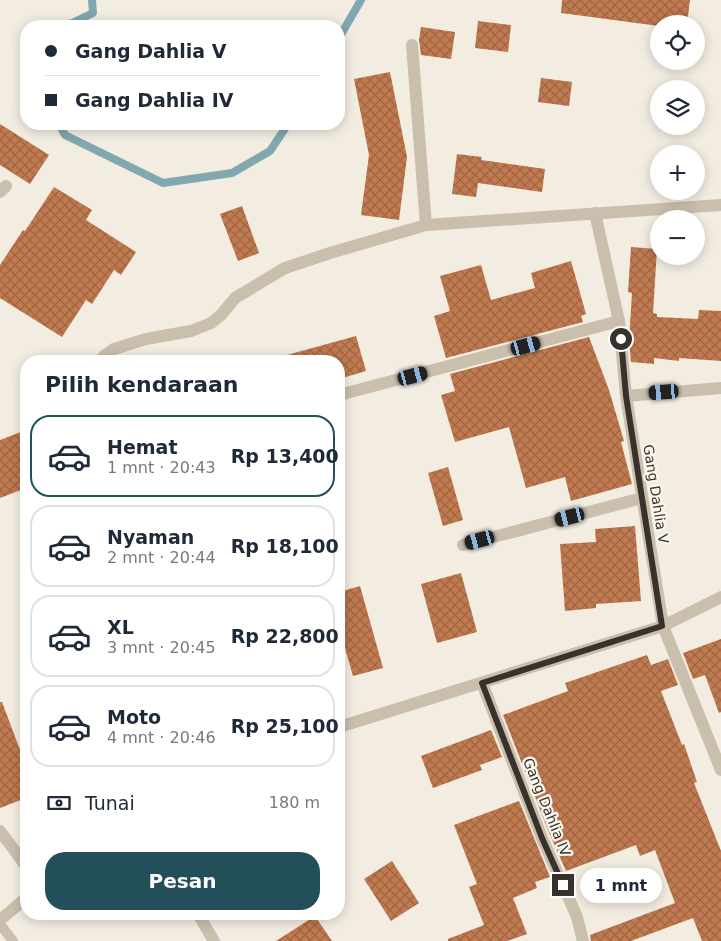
<!DOCTYPE html>
<html lang="id">
<meta charset="utf-8">
<style>
body{margin:0;font-family:"DejaVu Sans",sans-serif;background:#f6f6f7;color:#1f2937;height:100vh;display:flex;flex-direction:column;font-size:19px;white-space:nowrap}
*{box-sizing:border-box;margin:0}
p{font-size:16px;color:#747a83}
.icon{flex:none;width:28px;height:28px;fill:none;stroke:currentColor;stroke-width:2;stroke-linecap:round;stroke-linejoin:round}
.map{position:relative;flex:1;overflow:hidden}
.panel{position:absolute;left:20px;top:355px;width:325px;height:565px;display:flex;flex-direction:column;background:#fff;border-radius:20px;box-shadow:0 2px 12px #0003}
.panel>*{flex:none}
.hud{position:absolute;left:20px;top:20px;width:325px;height:110px;border-radius:20px;box-shadow:0 2px 12px #0003;display:grid;align-content:center;height:110px;padding:0 25px;background:#fff}
.buttons{position:absolute;left:650px;top:15px;display:grid;gap:10px}
.buttons a{display:grid;place-items:center;width:55px;height:55px;border-radius:50%;background:#fff;box-shadow:0 2px 12px #0003;font-size:25px}
.end{position:absolute;width:22px;height:22px;margin:-11px;border:6px solid #39312b;background:#fff;box-shadow:0 0 0 2px #fff}
.from{border-radius:50%}
.bubble{position:absolute;height:35px;border-radius:18px;background:#fff;box-shadow:0 2px 12px #0003;font-size:16px;font-weight:800;line-height:35px;text-align:center}
.car{position:absolute;width:15px;height:30px;margin:-15px -8px;border-radius:6px;box-shadow:0 0 4px 1px #0007;background:linear-gradient(#222 24%,#8ab4d8 0 40%,#222 0 76%,#8ab4d8 0 86%,#222 0)}
.hud b{display:flex;align-items:center;gap:18px;height:48px;font-size:19px}
.hud b+b{border-top:1px solid #e0e1e3}
.hud i{width:12px;height:12px;background:#1f2937}
ul{padding:0;list-style:none}
li{display:flex;align-items:center;gap:15px;height:82px;margin:0 10px 8px;padding:0 15px;border:2px solid #e0e1e3;border-radius:20px}
li div{flex:1}
li b{display:block;font-size:19px}
li em{font-style:normal;font-weight:800}
li.selected{border-color:#224f59}
li>.icon{width:45px;height:45px;stroke-width:1.5}
h2{padding:0 25px;font-size:22px;line-height:60px}
.pay{display:flex;align-items:center;gap:12px;height:55px;padding:0 25px;font-size:19px}
.pay p{margin-inline-start:auto}
.action{display:flex;gap:10px;margin-top:auto;padding:10px 25px}
.action a{flex:1;height:58px;border-radius:20px;background:#224f59;color:#fff;font-size:20px;font-weight:800;line-height:58px;text-align:center}
.map>svg:first-child{display:block}
</style>
<div class="map">
<svg width="721" height="941" viewBox="0 0 721 941">
<defs>
<pattern id="building-cross-hatch" width="8" height="8" patternUnits="userSpaceOnUse" patternTransform="scale(1.25)"><rect width="8" height="8" fill="#c17a50"/><path d="M0 0l8 8M0 8l8-8" fill="none" stroke="#9e6543"/></pattern>
</defs>
<rect width="100%" height="100%" fill="#f2ece1"/>
<g fill="none" stroke-linecap="round" stroke-linejoin="round">
<g stroke="#81a7af" stroke-width="8">
<polyline points="66,26 93,13 92,0"/>
<polyline points="339,38 361,0"/>
<polyline points="59,124 65,135 163,183 232,173 270,151 288,124"/>
</g>
</g>
<g fill="url(#building-cross-hatch)">
<polygon points="562,0 690,0 687,24 659,24 659,26 561,13"/>
<polygon points="478,21 511,25 508,52 475,48"/>
<polygon points="421,27 455,32 451,59 421,55 419,40"/>
<polygon points="390,72 407,157 399,220 361,215 369,155 354,79"/>
<polygon points="541,78 572,82 569,106 538,102"/>
<polygon points="0,124 49,155 30,184 0,165"/>
<polygon points="457,154 482,157 481,160 545,169 542,192 478,183 476,197 452,194"/>
<polygon points="54,187 92,210 86,220 136,252 121,275 114,270 92,304 86,300 62,337 0,298 0,265 23,230 25,231"/>
<polygon points="242,206 259,253 238,261 220,214"/>
<polygon points="631,247 657,249 653,313 657,314 657,317 698,319 699,310 721,311 721,361 679,358 679,361 654,358 654,364 631,362 629,341 632,293 628,292"/>
<polygon points="571,261 586,314 581,316 583,322 446,358 434,316 450,311 440,276 481,265 491,300 535,288 531,273"/>
<polygon points="356,336 366,371 339,379 339,361 288,361 287,355"/>
<polygon points="589,337 609,390 624,441 621,442 632,484 571,501 565,477 526,488 509,427 455,442 441,395 455,391 450,374"/>
<polygon points="26,430 26,488 0,498 0,440"/>
<polygon points="448,467 463,520 443,526 428,473"/>
<polygon points="635,526 641,601 596,604 596,608 565,611 560,544 596,542 595,529"/>
<polygon points="461,573 477,632 437,643 421,584"/>
<polygon points="360,586 383,668 353,676 339,627 339,592"/>
<polygon points="721,639 721,712 719,713 705,675 693,679 683,653"/>
<polygon points="647,655 651,665 668,659 678,685 661,691 682,745 684,744 697,782 694,783 721,851 721,941 702,941 693,918 631,941 591,941 590,935 675,903 655,850 640,856 636,845 566,871 550,835 503,715 568,691 565,683"/>
<polygon points="0,702 2,702 26,766 26,798 0,808"/>
<polygon points="491,730 502,757 480,765 482,770 433,788 421,756"/>
<polygon points="519,801 550,877 535,882 537,888 513,898 527,934 507,941 448,941 448,939 484,925 469,887 477,884 454,825"/>
<polygon points="392,861 419,903 391,921 364,879"/>
<polygon points="315,916 332,941 276,941"/>
</g>
<g fill="none" stroke-linecap="round" stroke-linejoin="round">
<polyline stroke="#cabead" stroke-width="10" points="0,924 13,941"/>
<g stroke="#cabead" stroke-width="12">
<polyline points="412,45 426,225"/>
<polyline points="0,192 6,186"/>
<polyline points="595,213 619,321 626,396 663,626 721,770"/>
<polyline points="101,361 104,356 114,349 146,339 191,331 211,323 221,315 235,298 285,268 330,253 426,225 721,205"/>
<polyline points="339,395 619,321"/>
<polyline points="626,396 721,388"/>
<polyline points="463,545 642,498"/>
<polyline points="482,683 542,838 577,917 583,941"/>
<polyline points="339,727 663,626 721,597"/>
<polyline points="0,831 26,866"/>
<polyline points="198,914 214,941"/>
<polyline points="0,920 26,898"/>
</g>
</g>
<g fill="none" stroke-linecap="round" stroke-linejoin="round">
<polyline stroke="#39312b" stroke-width="6" points="563,885 542,838 482,683 662,626 626,396 621,339"/>
</g>
<g text-anchor="middle" dominant-baseline="central" stroke-width="4.5" stroke-linejoin="round" paint-order="stroke">
<g font-size="14" fill="#39312b" stroke="#faf6ed">
<text transform="translate(656 494) rotate(81)">Gang Dahlia V</text>
<text transform="translate(547 807) rotate(68)">Gang Dahlia IV</text>
</g>
</g>
</svg>
<div class="buttons">
<a><svg class="icon" aria-label="locate" viewBox="0 0 24 24"><circle cx="12" cy="12" r="6"/><path d="M12 2v4M12 18v4M2 12h4M18 12h4"/></svg></a>
<a><svg class="icon" aria-label="layers" viewBox="0 0 24 24"><path d="M12 4l9 5-9 5-9-5zM3 14l9 5 9-5"/></svg></a>
<a>+</a>
<a>−</a>
</div>
<i class="end from" style="left:621px;top:339px"></i>
<i class="end" style="left:563px;top:885px"></i>
<div class="bubble" style="left:580px;top:868px;width:82px">1 mnt</div>
<i class="car" style="left:526px;top:346px;rotate:75deg"></i>
<i class="car" style="left:413px;top:376px;rotate:75deg"></i>
<i class="car" style="left:664px;top:392px;rotate:266deg"></i>
<i class="car" style="left:570px;top:517px;rotate:256deg"></i>
<i class="car" style="left:480px;top:540px;rotate:255deg"></i>
<div class="hud">
<b><i class="from"></i>Gang Dahlia V</b>
<b><i></i>Gang Dahlia IV</b>
</div>
<section class="panel">
<h2>Pilih kendaraan</h2>
<ul>
<li class="selected"><svg class="icon" aria-label="car" viewBox="0 0 24 24"><path d="M5 17H2v-5l4-1 3-4h7l3 4 3 1v5h-3M9 17h6M6 11h13"/><circle cx="7" cy="17" r="2"/><circle cx="17" cy="17" r="2"/></svg><div><b>Hemat</b><p>1 mnt · 20:43</p></div><em>Rp 13,400</em></li>
<li><svg class="icon" aria-label="car" viewBox="0 0 24 24"><path d="M5 17H2v-5l4-1 3-4h7l3 4 3 1v5h-3M9 17h6M6 11h13"/><circle cx="7" cy="17" r="2"/><circle cx="17" cy="17" r="2"/></svg><div><b>Nyaman</b><p>2 mnt · 20:44</p></div><em>Rp 18,100</em></li>
<li><svg class="icon" aria-label="car" viewBox="0 0 24 24"><path d="M5 17H2v-5l4-1 3-4h7l3 4 3 1v5h-3M9 17h6M6 11h13"/><circle cx="7" cy="17" r="2"/><circle cx="17" cy="17" r="2"/></svg><div><b>XL</b><p>3 mnt · 20:45</p></div><em>Rp 22,800</em></li>
<li><svg class="icon" aria-label="car" viewBox="0 0 24 24"><path d="M5 17H2v-5l4-1 3-4h7l3 4 3 1v5h-3M9 17h6M6 11h13"/><circle cx="7" cy="17" r="2"/><circle cx="17" cy="17" r="2"/></svg><div><b>Moto</b><p>4 mnt · 20:46</p></div><em>Rp 25,100</em></li>
</ul>
<div class="pay"><svg class="icon" aria-label="cash" viewBox="0 0 24 24"><path d="M3 7h18v10H3z"/><circle cx="12" cy="12" r="2"/></svg>Tunai<p>180 m</p></div>
<div class="action"><a>Pesan</a></div>
</section>
</div>
